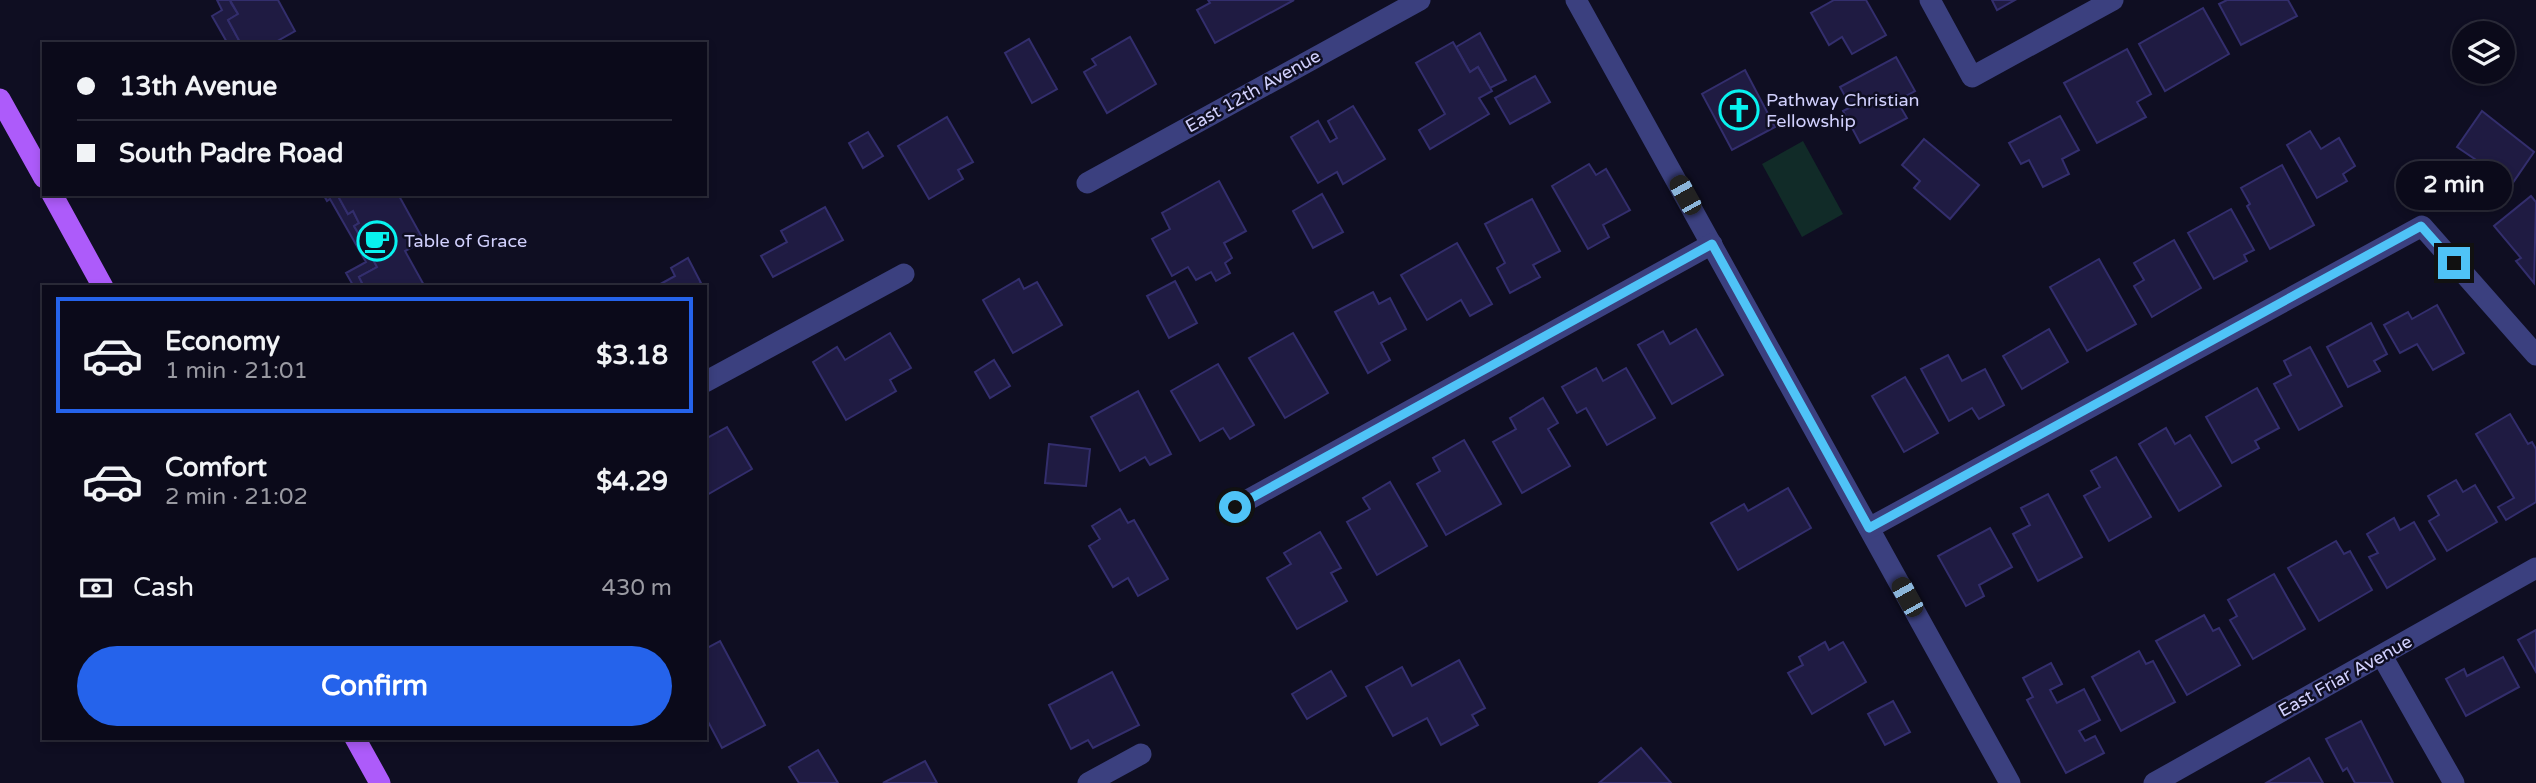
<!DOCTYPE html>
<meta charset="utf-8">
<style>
body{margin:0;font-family:"Varela Round",sans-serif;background:#191827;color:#f1f3f6;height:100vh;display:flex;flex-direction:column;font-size:26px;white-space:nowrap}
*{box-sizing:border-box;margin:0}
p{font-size:23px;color:#9a9aa2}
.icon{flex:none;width:38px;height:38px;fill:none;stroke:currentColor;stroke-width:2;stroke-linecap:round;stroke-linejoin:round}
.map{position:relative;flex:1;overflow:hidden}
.side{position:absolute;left:42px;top:285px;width:665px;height:455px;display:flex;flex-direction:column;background:#0b0a1a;border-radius:0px;box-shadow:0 4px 10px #0003,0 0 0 2px #2b2b39}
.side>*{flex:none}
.top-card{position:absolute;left:42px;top:42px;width:665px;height:154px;border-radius:0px;box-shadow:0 4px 10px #0003,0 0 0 2px #2b2b39;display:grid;align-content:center;height:154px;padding:0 35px;background:#0b0a1a}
.buttons{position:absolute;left:2452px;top:21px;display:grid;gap:14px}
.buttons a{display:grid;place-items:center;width:63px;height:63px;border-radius:50%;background:#0b0a1a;box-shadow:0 4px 10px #0003,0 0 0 2px #2b2b39;font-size:35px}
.end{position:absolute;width:32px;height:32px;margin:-16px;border:9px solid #4fc3f7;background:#111;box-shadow:0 0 0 4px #111}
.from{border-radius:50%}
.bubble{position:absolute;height:49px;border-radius:24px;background:#0b0a1a;box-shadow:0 4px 10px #0003,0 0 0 2px #2b2b39;font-size:23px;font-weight:800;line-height:49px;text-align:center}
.car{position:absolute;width:21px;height:42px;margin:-21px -10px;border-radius:9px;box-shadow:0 0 5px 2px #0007;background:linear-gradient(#222 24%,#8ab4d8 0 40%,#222 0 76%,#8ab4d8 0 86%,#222 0)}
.top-card b{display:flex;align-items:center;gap:24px;height:66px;font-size:26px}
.top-card b+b{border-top:2px solid #2b2b39}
.top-card i{width:18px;height:18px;background:#f1f3f6}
ul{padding:12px 0 0;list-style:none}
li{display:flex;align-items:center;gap:21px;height:116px;margin:0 14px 10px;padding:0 21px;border:4px solid transparent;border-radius:0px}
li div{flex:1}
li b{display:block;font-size:26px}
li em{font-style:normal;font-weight:800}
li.on{border-color:#2563eb}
li>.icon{width:63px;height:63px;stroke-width:1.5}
.pay{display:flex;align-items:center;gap:18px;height:77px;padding:0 35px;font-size:26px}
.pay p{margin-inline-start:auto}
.cta{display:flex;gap:14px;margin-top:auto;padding:14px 35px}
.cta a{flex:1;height:80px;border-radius:42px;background:#2563eb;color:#fff;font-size:28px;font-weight:800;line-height:80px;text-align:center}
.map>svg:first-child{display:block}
</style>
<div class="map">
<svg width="2536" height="783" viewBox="0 0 2536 783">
<rect width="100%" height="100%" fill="#0f0e22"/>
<polygon fill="#112b28" points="1803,141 1843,214 1802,237 1762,164"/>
<g fill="#1f1b42" stroke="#332e6d" stroke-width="2">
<polygon points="217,0 230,0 231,3 238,14 228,20 241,44 228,44 212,16 222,10"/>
<polygon points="230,0 278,0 295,31 272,44 241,44 228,20 238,14"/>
<polygon points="1208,0 1294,0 1215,43 1197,10 1210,3"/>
<polygon points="1834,0 1866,0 1886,35 1852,54 1842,37 1829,45 1811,13"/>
<polygon points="1992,0 2015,0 1997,10"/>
<polygon points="2227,0 2288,0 2297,16 2241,45 2219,4"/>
<polygon points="2203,8 2229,54 2165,91 2139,44"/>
<polygon points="1480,33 1506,80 1490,88 1478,67 1470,72 1456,47"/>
<polygon points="1130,37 1156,84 1107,113 1084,72 1096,65 1092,59"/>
<polygon points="1029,39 1057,89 1032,103 1005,53"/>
<polygon points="1453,42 1470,72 1478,67 1492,91 1479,98 1489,114 1430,149 1419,130 1445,114 1416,63"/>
<polygon points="2127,49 2151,94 2137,102 2146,117 2097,143 2064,83"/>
<polygon points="1896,57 1915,91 1897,101 1907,118 1860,143 1843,111 1851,107 1840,87"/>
<polygon points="1745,70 1775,127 1732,150 1702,94"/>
<polygon points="1535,76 1550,102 1510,124 1495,98"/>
<polygon points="1353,106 1385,159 1343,184 1337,172 1318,183 1291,137 1318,121 1330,142 1337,138 1328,121"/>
<polygon points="2482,111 2534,152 2512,184 2457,147"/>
<polygon points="2060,116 2079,150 2062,159 2069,174 2043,187 2029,160 2021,164 2009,143"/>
<polygon points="947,117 973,162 958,170 963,179 929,199 898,146"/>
<polygon points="2310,131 2321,149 2339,138 2355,166 2343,174 2347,181 2317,198 2287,145"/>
<polygon points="868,132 883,156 863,168 849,143"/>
<polygon points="1924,139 1979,185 1950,219 1914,188 1920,181 1902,165"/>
<polygon points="1589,164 1596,175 1606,169 1630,210 1603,225 1609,237 1588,249 1552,186"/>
<polygon points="2282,165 2314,225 2270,249 2247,206 2250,204 2241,188"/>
<polygon points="1219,181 1246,231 1224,243 1232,258 1225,263 1230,273 1216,281 1211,272 1196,280 1188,267 1172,276 1152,239 1170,229 1162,213"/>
<polygon points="323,194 341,194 338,196 348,214 353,211 359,223 354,226 364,243 369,240 373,247 368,250 377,267 359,277 364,287 354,287 346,273 366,262 330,199 327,201"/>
<polygon points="341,194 398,194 424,241 405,251 425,287 364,287 359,277 377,267 368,250 373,247 369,240 364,243 354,226 359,223 353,211 348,214 338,196"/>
<polygon points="1322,194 1343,232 1313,248 1293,211"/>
<polygon points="2531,196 2536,202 2534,283 2516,261 2521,258 2494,226"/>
<polygon points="1532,199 1560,251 1533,265 1540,277 1510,293 1497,268 1505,263 1485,224"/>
<polygon points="825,207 843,240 773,277 761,256 787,242 781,231"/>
<polygon points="2231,209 2254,250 2244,255 2247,261 2214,279 2188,233"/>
<polygon points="2174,240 2201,288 2152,317 2134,286 2144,280 2134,263"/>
<polygon points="1457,243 1492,304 1470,316 1461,300 1427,320 1401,275"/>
<polygon points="688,258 701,283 693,287 655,287 675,276 671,268"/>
<polygon points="2099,259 2136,324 2087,351 2050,287"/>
<polygon points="1019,279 1024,289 1037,282 1062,325 1013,353 983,300"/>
<polygon points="1175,281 1197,323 1169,338 1147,296"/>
<polygon points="1373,292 1379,304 1390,298 1406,329 1381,343 1390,360 1368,373 1335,312"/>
<polygon points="2437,305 2464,353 2433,370 2417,344 2400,353 2384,325 2408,312 2412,319"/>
<polygon points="2371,323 2387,354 2374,361 2380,371 2348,387 2327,347"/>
<polygon points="1696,329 1723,375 1672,404 1638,345 1663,331 1670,344"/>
<polygon points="2049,329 2068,362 2022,389 2003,356"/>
<polygon points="890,333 911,368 890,380 896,391 846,420 813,362 837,347 845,360"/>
<polygon points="1293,333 1328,393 1285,418 1249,358"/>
<polygon points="2310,347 2342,406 2299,430 2274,384 2291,375 2284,361"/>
<polygon points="1948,355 1962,381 1985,369 2004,405 1979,419 1972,408 1949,421 1921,369"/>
<polygon points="994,360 1010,386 990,398 975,372"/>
<polygon points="1218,364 1254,425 1230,439 1223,428 1200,441 1171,391"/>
<polygon points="1596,368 1603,381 1626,368 1655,418 1607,445 1586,408 1577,413 1562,387"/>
<polygon points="1905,377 1938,433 1904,452 1872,396"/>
<polygon points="2257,388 2279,428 2255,441 2259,448 2232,463 2206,417"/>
<polygon points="1138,391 1171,454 1150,465 1145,457 1120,471 1091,417"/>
<polygon points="1543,398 1558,423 1548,429 1570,466 1522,493 1493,442 1516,429 1510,418"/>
<polygon points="2510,414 2528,444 2532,442 2536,449 2536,502 2506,520 2498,507 2514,498 2476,434"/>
<polygon points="727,427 752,469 705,496 705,439"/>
<polygon points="2166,428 2175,444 2190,435 2221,486 2179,511 2139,444"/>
<polygon points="1464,440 1501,504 1446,535 1417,484 1440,471 1433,458"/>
<polygon points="1049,444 1090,449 1086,486 1045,483"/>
<polygon points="2116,457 2151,517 2109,541 2084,496 2100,487 2091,471"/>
<polygon points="2456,480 2463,492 2475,485 2497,522 2447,551 2429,521 2439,515 2428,496"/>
<polygon points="1390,482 1427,546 1377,575 1347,522 1370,509 1363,498"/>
<polygon points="1788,488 1811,528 1738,570 1711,523 1744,504 1748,511"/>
<polygon points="2048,494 2082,557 2038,581 2013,534 2030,525 2021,508"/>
<polygon points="1120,509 1128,523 1134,520 1168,579 1138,596 1128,578 1113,587 1089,546 1100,539 1092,526"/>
<polygon points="2394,518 2400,530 2414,522 2435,559 2387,588 2369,557 2378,553 2367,534"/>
<polygon points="1990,528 2012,567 1979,585 1984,596 1966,606 1938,556"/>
<polygon points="1320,532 1341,568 1331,573 1347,601 1297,629 1267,578 1291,564 1284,553"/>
<polygon points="2336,541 2344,554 2350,551 2372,590 2319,621 2288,568"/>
<polygon points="2274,574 2305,629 2253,659 2230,620 2237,616 2228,600"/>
<polygon points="2204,615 2213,631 2219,628 2240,665 2187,695 2156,641"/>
<polygon points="2536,630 2536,672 2518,640"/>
<polygon points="720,641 765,725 722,748 705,716 705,649"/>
<polygon points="1825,642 1829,650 1843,642 1866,682 1812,714 1788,673 1803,665 1799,657"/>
<polygon points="2139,651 2146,664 2153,661 2175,702 2121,731 2092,677"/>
<polygon points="2503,657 2519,687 2466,716 2446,679 2464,669 2467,676"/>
<polygon points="1459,660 1485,708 1472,715 1478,725 1441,745 1427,718 1393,736 1366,687 1402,667 1412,686"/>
<polygon points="2051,663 2062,684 2050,690 2057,703 2084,689 2100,720 2079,731 2085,741 2095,736 2104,753 2066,773 2027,700 2033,697 2023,678"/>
<polygon points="1331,671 1346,696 1307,719 1292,694"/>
<polygon points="1112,672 1139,725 1093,748 1088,740 1071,749 1049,705"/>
<polygon points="1893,701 1910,732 1885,745 1868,714"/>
<polygon points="2361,721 2393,783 2355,783 2347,768 2343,771 2326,739"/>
<polygon points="1641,748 1671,783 1599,783"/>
<polygon points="818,750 838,783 799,783 789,767"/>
<polygon points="2309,758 2323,783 2266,783"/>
<polygon points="925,761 937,783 883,783"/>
</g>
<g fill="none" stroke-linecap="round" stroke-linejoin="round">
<g stroke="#3b407f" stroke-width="21">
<polyline points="1576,0 2010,783"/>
<polyline points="1930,0 1972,77 2113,0"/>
<polyline points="1087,183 1420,0"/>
<polyline points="705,382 904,274"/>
<polyline points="1235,507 1712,244"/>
<polyline points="1869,528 2422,226 2536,355"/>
<polyline points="2382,656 2454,783"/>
<polyline points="1088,783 1141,754"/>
<polyline points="2154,783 2536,568"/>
</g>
<g stroke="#ad5bfa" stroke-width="21">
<polyline points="0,99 44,178"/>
<polyline points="52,194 103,287"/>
<polyline points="355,738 380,783"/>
</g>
</g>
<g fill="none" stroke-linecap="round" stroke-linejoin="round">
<polyline stroke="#4fc3f7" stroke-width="9" points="1235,507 1712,244 1869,528 2421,226 2454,263"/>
</g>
<defs>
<g id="church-ring" transform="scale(2.0125)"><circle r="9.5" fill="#0f0e22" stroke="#08f2ef" stroke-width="1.5"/><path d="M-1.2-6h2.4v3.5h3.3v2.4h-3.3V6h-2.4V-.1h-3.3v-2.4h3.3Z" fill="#08f2ef"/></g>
<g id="cafe-ring" transform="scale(2.0125)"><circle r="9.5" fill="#0f0e22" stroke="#08f2ef" stroke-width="1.5"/><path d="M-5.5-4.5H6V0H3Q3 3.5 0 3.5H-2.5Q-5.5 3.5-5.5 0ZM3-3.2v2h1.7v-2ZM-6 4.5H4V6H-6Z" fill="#08f2ef"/></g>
</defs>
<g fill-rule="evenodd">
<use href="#church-ring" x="1739" y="110"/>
<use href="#cafe-ring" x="377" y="241"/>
</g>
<g text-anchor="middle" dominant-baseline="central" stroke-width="5" stroke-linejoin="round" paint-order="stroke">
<g font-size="18" fill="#d1d0fd" stroke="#0f0e22">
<text transform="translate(1253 91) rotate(-29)">East 12th Avenue</text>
<text transform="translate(2345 676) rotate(-29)">East Friar Avenue</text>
</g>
<g font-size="18" fill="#d1d0fd" stroke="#0f0e22" text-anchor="start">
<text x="1766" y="100">Pathway Christian<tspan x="1766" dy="21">Fellowship</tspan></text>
<text x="404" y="241">Table of Grace</text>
</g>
</g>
</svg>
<div class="buttons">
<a><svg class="icon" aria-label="layers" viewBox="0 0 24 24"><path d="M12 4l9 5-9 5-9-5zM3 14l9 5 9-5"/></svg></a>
</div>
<i class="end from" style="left:1235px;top:507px"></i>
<i class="end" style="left:2454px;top:263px"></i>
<div class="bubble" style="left:2396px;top:161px;width:116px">2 min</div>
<i class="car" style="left:1685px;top:195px;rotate:331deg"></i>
<i class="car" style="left:1907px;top:597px;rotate:331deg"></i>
<div class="top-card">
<b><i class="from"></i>13th Avenue</b>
<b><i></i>South Padre Road</b>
</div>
<section class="side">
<ul>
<li class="on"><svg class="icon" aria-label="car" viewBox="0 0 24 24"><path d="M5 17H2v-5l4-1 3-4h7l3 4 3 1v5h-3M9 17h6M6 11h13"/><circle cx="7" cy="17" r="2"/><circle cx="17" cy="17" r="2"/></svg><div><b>Economy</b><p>1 min · 21:01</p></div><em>$3.18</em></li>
<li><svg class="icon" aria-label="car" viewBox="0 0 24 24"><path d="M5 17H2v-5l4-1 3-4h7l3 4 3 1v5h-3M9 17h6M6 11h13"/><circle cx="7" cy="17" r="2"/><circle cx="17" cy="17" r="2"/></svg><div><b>Comfort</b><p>2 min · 21:02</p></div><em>$4.29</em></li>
</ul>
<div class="pay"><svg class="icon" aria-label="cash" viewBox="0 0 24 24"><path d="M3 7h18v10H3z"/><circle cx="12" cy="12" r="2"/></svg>Cash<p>430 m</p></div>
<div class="cta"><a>Confirm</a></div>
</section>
</div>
